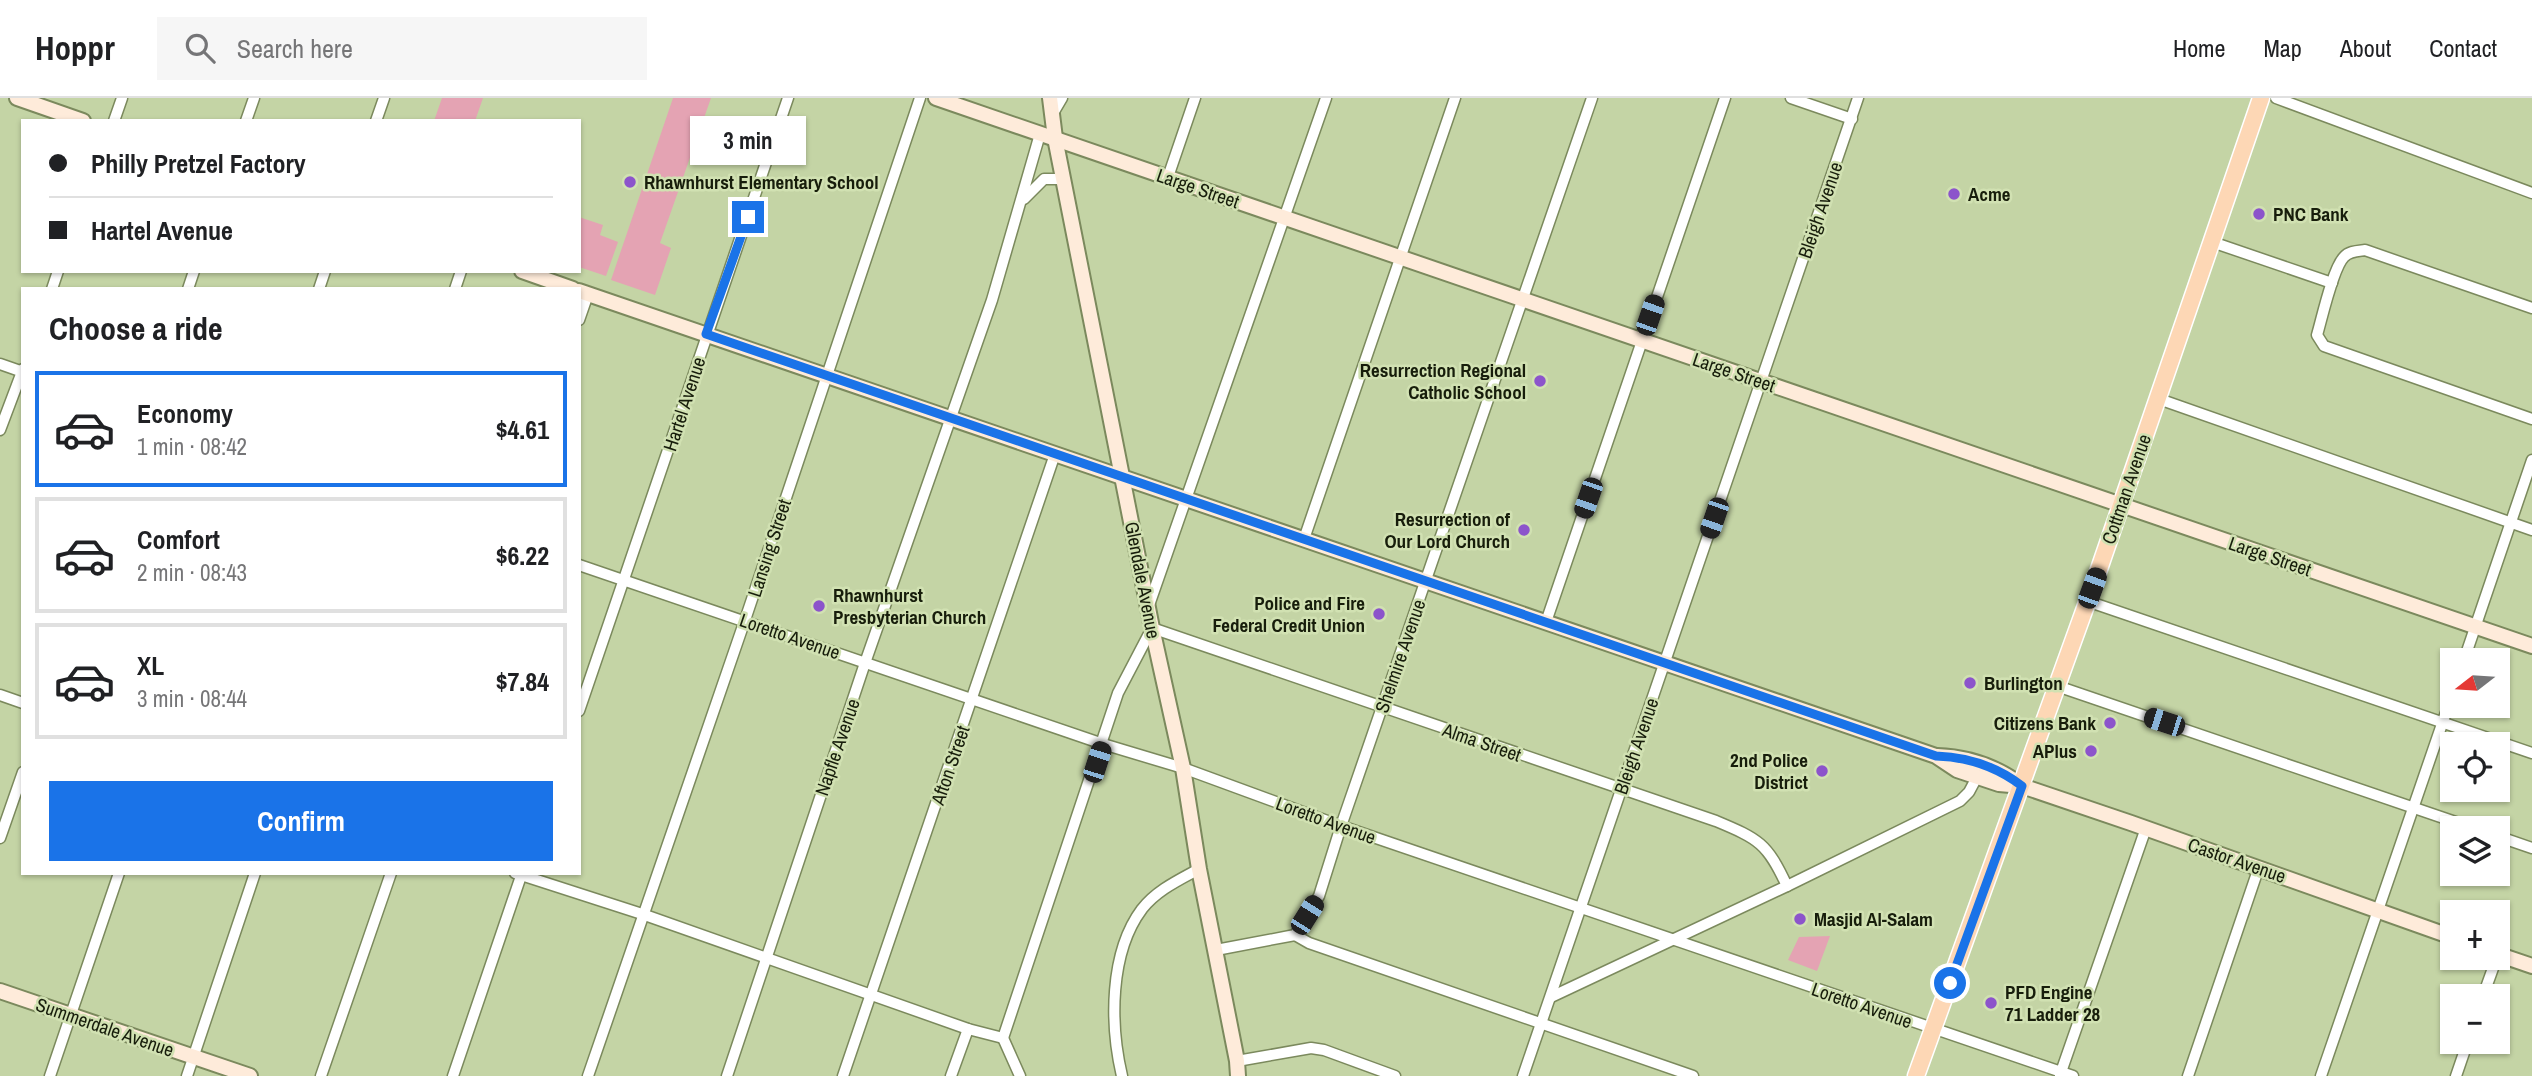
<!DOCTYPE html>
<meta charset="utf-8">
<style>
body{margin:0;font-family:"Archivo Narrow",sans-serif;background:#f6f6f6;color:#202124;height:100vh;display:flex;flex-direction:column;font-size:26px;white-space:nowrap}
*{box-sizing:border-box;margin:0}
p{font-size:23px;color:#757577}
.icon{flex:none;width:38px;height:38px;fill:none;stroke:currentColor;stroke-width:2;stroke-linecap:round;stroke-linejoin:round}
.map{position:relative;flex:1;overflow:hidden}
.side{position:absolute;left:21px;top:189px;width:560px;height:588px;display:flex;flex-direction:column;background:#fff;border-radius:0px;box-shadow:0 2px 5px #0004}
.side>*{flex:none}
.hud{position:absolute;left:21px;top:21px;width:560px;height:154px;border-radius:0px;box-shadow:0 2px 5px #0004;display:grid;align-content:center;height:154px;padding:0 28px;background:#fff}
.needle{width:46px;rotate:253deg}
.fabs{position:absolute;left:2440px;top:550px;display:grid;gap:14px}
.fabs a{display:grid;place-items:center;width:70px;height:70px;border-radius:0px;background:#fff;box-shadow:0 2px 5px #0004;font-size:35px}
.end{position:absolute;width:32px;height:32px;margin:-16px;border:9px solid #1a73e8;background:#fff;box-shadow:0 0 0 4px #fff}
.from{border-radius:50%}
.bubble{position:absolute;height:49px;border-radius:0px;background:#fff;box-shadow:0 2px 5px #0004;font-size:23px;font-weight:700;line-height:49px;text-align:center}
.car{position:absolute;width:21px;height:42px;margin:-21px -10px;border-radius:9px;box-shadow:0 0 5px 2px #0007;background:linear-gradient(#222 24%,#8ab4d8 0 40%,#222 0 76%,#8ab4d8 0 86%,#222 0)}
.hud b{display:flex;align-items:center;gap:24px;height:66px;font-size:26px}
.hud b+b{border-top:2px solid #e0e0e0}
.hud i{width:18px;height:18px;background:#202124}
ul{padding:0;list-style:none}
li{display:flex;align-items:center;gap:21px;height:116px;margin:0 14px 10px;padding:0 14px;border:4px solid #e0e0e0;border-radius:0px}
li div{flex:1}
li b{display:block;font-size:26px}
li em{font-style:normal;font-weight:700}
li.selected{border-color:#1a73e8}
li>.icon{width:63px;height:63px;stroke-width:1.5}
h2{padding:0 28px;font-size:32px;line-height:84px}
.primary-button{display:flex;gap:14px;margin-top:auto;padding:14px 28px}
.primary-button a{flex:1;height:80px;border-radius:0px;background:#1a73e8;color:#fff;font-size:28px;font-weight:700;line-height:80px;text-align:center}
header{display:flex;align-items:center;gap:42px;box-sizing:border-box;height:98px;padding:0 35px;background:#fff;border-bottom:2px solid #e0e0e0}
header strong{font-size:33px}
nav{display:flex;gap:38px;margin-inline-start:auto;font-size:24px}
.search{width:490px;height:63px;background:#f6f6f6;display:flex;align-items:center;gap:18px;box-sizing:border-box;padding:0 24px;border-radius:0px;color:#757577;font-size:26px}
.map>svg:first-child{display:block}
</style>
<header>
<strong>Hoppr</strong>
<div class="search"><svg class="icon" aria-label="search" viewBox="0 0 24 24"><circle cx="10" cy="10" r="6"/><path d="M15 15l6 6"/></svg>Search here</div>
<nav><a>Home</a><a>Map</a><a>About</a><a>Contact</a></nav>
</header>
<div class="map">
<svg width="2532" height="978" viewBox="0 0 2532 978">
<rect width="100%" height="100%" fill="#c4d4a5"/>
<g fill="#e4a3b3">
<polygon points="442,0 483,0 475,23 434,23"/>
<polygon points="673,0 711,0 660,145 671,150 655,197 611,182"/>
<polygon points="579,119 603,127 600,137 618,144 606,178 579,169"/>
<polygon points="1830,838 1817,873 1788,862 1799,839"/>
</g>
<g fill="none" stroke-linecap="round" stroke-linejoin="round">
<g stroke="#7b895d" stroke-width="13">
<g id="street">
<polyline points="1791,0 1852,21"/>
<polyline points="2276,0 2532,95"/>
<polyline points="1052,17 1062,0"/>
<polyline points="114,23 122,0"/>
<polyline points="246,23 254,0"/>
<polyline points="376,23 384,0"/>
<polyline points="1168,79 1195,0"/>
<polyline points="1024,101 1044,81 1063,81"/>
<polyline points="2212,144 2332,185"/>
<polyline points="52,191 58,173"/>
<polyline points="188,191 194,173"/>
<polyline points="319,191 325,173"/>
<polyline points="455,191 461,173"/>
<path d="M2532,210L2365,152C2358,153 2349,153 2344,159C2333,170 2322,220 2317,237L2324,248L2532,321"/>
<polyline points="579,222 588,196"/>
<polyline points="0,266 23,274"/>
<polyline points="2156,300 2532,432"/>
<polyline points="0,332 23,271"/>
<polyline points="1304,441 1455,0"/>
<polyline points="579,467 1103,646 1183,670 1341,728 2073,978"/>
<polyline points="2087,503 2532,655"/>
<polyline points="1149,507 1326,0"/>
<polyline points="1546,524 1725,0"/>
<polyline points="2464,562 2532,362"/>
<polyline points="2057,588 2473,730"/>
<polyline points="0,597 23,605"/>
<polyline points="579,613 788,0"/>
<polyline points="2497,738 2532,750"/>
<polyline points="0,740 23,674"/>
<polyline points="515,775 642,816 968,931 1003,940"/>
<polyline points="1295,837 1309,845 1693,978"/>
<polyline points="1216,852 1295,837 1319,798 1341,728 1592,0"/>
<polyline points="2483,898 2497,859"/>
<polyline points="1551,899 1787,788 1960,703 1969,694 1977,679"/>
<path d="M1003,940L1118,595L1152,530L1716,723C1759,741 1767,745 1787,788"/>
<polyline points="1003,940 1020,978"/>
<polyline points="1237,963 1311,950 1324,952 1395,978"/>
<polyline points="2060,977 2146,730"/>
<polyline points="50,978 119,775"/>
<polyline points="187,978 255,775"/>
<polyline points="321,978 391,775"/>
<polyline points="453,978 522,775"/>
<polyline points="588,978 745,522 920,0"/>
<polyline points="727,978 865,565 992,202 1040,36"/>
<polyline points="843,978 1055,356"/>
<polyline points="951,978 968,931"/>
<path d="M1122,978C1110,927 1109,855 1142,811C1157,792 1179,782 1199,771"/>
<polyline points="1523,978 1858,0"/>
<polyline points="2188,978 2259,769"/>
<polyline points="2321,978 2452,597"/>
<polyline points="2456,978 2468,943"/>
</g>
</g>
<g stroke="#7b895d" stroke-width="18">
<g id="secondary">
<polyline points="17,0 83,23"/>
<polyline points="936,0 2532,548"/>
<polyline points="1050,0 1055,40 1152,530 1183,670 1199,771 1237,963 1238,978"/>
<polyline points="522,173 573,191"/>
<polyline points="579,193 1936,658 1957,672 1999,686 2022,688 2131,725 2452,839"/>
<path d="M1937,658C1969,659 1996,668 2022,688"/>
<polyline points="2497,856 2532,868"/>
<polyline points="0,893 250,978"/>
</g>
</g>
<g stroke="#fff" stroke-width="19">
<polyline id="primary" points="1916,978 2097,477 2261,0"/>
</g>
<use href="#street" stroke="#fff" stroke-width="10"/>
<use href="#secondary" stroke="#feebda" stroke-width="14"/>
<use href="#primary" stroke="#fdd7b5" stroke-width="16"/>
</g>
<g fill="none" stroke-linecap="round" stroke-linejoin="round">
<path stroke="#1a73e8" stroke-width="9" d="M748,119L706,236L1936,658C1968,659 1996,668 2022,688L1950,885"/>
</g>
<g fill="#8c54cb" stroke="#d1e1b2" stroke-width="2.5">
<circle cx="630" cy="84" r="7"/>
<circle cx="1954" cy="96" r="7"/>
<circle cx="2259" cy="116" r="7"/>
<circle cx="1540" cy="283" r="7"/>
<circle cx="1524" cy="432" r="7"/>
<circle cx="819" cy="508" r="7"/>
<circle cx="1379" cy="516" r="7"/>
<circle cx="1970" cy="585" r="7"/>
<circle cx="2110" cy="625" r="7"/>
<circle cx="2091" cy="653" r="7"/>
<circle cx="1822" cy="673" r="7"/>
<circle cx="1800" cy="821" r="7"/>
<circle cx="1991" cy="905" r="7"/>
</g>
<g text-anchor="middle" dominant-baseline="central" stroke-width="5" stroke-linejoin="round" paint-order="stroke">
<g font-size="19" font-weight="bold" fill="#171d0b" stroke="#d1e1b2" text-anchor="start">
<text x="644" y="84">Rhawnhurst Elementary School</text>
<text x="1968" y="96">Acme</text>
<text x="2273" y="116">PNC Bank</text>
<text x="1526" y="272" text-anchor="end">Resurrection Regional<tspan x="1526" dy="22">Catholic School</tspan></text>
<text x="1510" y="421" text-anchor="end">Resurrection of<tspan x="1510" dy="22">Our Lord Church</tspan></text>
<text x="833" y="497">Rhawnhurst<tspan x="833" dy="22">Presbyterian Church</tspan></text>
<text x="1365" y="505" text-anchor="end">Police and Fire<tspan x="1365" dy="22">Federal Credit Union</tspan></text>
<text x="1984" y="585">Burlington</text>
<text x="2096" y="625" text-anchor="end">Citizens Bank</text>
<text x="2077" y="653" text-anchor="end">APlus</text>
<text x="1808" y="662" text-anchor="end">2nd Police<tspan x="1808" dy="22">District</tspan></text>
<text x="1814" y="821">Masjid Al-Salam</text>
<text x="2005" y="894">PFD Engine<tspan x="2005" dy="22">71 Ladder 28</tspan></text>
</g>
<g font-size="19" fill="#171d0b" stroke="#d1e1b2">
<text transform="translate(1198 90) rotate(19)">Large Street</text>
<text transform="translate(1820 112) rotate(-71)">Bleigh Avenue</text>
<text transform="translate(1734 274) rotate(19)">Large Street</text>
<text transform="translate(684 306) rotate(-72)">Hartel Avenue</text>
<text transform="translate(2126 391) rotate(-71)">Cottman Avenue</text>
<text transform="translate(769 450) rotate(-72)">Lansing Street</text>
<text transform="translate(2270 458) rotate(19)">Large Street</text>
<text transform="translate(1143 482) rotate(79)">Glendale Avenue</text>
<text transform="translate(790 538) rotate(19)">Loretto Avenue</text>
<text transform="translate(1400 558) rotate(-71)">Shelmire Avenue</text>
<text transform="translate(1482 644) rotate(19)">Alma Street</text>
<text transform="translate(1636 648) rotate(-71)">Bleigh Avenue</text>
<text transform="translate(837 649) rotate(-71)">Napfle Avenue</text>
<text transform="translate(950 667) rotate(-71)">Afton Street</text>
<text transform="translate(1326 722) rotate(20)">Loretto Avenue</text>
<text transform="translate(2237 762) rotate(19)">Castor Avenue</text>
<text transform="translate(1862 907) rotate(19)">Loretto Avenue</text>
<text transform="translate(105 929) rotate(19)">Summerdale Avenue</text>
</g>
</g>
</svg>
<div class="fabs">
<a><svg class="needle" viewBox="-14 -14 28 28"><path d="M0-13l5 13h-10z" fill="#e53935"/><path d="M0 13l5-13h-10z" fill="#757577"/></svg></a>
<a><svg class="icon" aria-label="locate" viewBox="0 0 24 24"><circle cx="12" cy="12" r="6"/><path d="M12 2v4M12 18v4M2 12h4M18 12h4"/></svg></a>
<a><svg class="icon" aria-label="layers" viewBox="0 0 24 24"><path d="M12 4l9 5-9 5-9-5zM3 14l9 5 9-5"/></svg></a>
<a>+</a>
<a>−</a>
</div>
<i class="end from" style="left:1950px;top:885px"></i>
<i class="end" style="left:748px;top:119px"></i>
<div class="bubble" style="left:690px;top:18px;width:116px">3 min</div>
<i class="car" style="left:1650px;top:217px;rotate:19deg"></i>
<i class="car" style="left:1588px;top:400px;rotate:199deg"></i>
<i class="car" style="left:1714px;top:420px;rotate:199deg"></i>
<i class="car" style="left:2092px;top:490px;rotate:20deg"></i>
<i class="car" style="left:2164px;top:624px;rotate:288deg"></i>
<i class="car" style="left:1097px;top:664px;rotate:18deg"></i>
<i class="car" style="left:1307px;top:817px;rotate:32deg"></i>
<div class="hud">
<b><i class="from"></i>Philly Pretzel Factory</b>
<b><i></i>Hartel Avenue</b>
</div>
<section class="side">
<h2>Choose a ride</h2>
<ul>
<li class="selected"><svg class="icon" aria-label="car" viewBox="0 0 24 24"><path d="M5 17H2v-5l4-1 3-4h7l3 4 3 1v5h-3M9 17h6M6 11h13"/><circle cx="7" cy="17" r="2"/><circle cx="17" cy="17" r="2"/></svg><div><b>Economy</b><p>1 min · 08:42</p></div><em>$4.61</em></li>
<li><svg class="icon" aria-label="car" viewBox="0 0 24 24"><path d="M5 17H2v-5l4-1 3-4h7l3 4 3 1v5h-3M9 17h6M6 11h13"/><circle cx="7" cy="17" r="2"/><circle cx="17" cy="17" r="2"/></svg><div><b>Comfort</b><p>2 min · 08:43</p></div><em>$6.22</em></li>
<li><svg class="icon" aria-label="car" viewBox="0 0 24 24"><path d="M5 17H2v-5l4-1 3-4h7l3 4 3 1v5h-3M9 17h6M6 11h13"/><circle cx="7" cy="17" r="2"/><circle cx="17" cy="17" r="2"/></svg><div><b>XL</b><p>3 min · 08:44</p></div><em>$7.84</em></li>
</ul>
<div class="primary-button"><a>Confirm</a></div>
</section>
</div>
